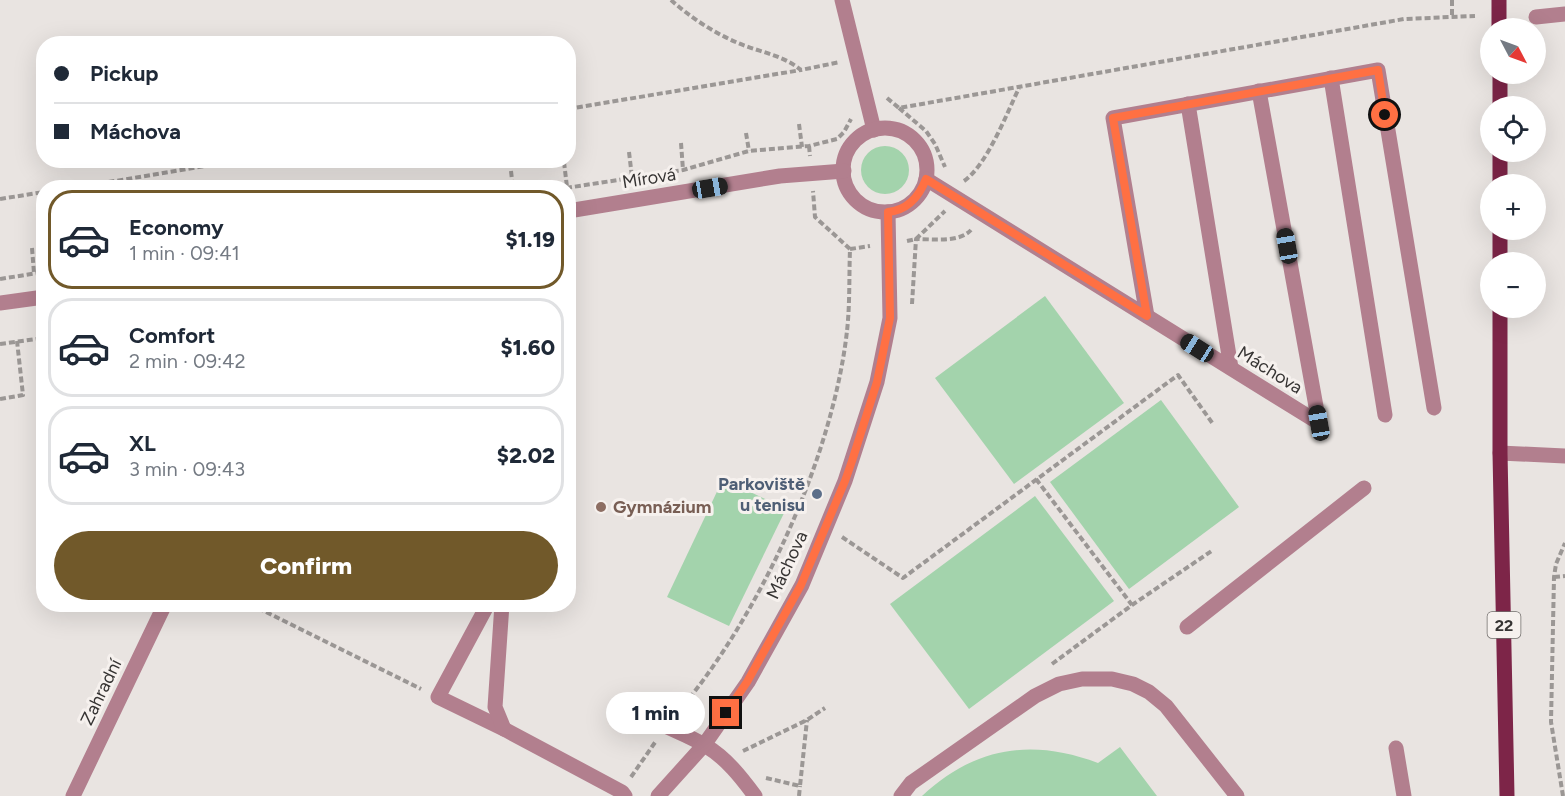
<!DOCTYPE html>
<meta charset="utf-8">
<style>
body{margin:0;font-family:Figtree,sans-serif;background:#f2f2f3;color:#1f2937;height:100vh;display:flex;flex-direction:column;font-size:22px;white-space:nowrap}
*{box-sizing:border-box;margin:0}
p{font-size:20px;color:#747a83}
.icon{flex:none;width:33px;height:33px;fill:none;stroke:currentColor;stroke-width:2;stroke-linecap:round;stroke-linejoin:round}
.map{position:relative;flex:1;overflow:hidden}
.sheet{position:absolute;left:36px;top:180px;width:540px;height:432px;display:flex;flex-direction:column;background:#fff;border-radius:24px;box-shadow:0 6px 24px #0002}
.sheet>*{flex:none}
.banner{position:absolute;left:36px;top:36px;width:540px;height:132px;border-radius:24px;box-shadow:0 6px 24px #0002;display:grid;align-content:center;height:132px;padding:0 18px;background:#fff}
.needle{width:39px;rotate:131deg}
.buttons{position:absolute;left:1480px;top:18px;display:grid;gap:12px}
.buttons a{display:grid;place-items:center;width:66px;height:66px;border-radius:50%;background:#fff;box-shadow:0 6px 24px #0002;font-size:30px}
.end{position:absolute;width:27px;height:27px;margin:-14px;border:8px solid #ff7043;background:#111;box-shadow:0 0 0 3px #111}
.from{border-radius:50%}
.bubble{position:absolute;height:42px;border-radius:21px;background:#fff;box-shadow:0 6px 24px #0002;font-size:20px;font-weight:800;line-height:42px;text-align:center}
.car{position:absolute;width:18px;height:36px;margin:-18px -9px;border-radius:8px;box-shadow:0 0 4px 2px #0007;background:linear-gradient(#222 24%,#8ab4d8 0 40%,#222 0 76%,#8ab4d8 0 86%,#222 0)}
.banner b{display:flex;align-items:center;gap:21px;height:57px;font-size:22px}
.banner b+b{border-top:2px solid #e0e1e3}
.banner i{width:15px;height:15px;background:#1f2937}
ul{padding:10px 0 0;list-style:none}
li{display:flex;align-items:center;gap:18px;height:99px;margin:0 12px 9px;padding:0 6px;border:3px solid #e0e1e3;border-radius:24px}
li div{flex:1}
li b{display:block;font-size:22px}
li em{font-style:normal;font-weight:800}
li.on{border-color:#71592a}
li>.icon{width:54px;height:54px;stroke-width:1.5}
.action{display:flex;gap:12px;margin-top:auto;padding:12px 18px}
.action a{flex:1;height:69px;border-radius:36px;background:#71592a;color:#fff;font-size:24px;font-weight:800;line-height:69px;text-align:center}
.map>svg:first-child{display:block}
</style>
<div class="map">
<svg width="1565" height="796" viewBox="0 0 1565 796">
<rect width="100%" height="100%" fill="#e9e4e1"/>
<g fill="#a3d3ac">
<circle cx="885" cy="170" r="24"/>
<polygon points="1045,296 1124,403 1014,484 935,378"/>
<polygon points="1161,400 1239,507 1129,589 1050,482"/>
<polygon points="723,479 786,509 729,626 667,597"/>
<polygon points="1035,496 1114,601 969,709 890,604"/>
<path d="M1120,747L1157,796H922C974,747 1032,738 1098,763Z"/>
</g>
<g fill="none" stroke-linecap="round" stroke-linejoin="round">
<g stroke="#9b9795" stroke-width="4" stroke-dasharray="6 3" stroke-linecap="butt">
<path d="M671,0C690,17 714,33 738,43C759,52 783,55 801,70L840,62"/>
<polyline points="1452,0 1452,17"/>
<polyline points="887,98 899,108 1404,19 1475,16"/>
<polyline points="899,108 926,131 935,144 945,167"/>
<polyline points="568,109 801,70"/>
<polyline points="799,124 802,147"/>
<polyline points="746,133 749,151"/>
<polyline points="681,143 683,170"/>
<polyline points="809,146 810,156"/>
<polyline points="629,152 632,177"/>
<polyline points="564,162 567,187"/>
<polyline points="511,171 513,188"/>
<path d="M964,181C987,165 1007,113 1019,88"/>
<polyline points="445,182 445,188"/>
<polyline points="73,188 241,160"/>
<polyline points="566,188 683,170 749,151 809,146 837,139 844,132 851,119"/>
<polyline points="0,199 44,192"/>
<polyline points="907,241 916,239 945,211"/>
<polyline points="32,248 34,273"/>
<polyline points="850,249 870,246"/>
<polyline points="0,279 44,272"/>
<path d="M912,304L916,239C933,239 959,243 971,230"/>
<polyline points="0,344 44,338"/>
<polyline points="0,399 23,395 17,341"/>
<polyline points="1036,479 1132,605"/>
<polyline points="842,537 903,578 1178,375 1213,424"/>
<polyline points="1554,577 1565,576"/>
<polyline points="250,604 421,689"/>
<polyline points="1052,664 1132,605 1213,550"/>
<path d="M678,712C760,616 833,456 847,331C850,304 849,276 850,249L815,217L813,191"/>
<polyline points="743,751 807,720 825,708"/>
<polyline points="631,777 656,741"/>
<polyline points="766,778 800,786 807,720"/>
<polyline points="799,796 800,786"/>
<polyline points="1563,796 1551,722 1554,577 1556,564 1565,543"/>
</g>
<g stroke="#b27f8e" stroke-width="15">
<polyline points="842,0 874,130"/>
<polyline points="1536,17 1565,14"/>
<polyline points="1331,78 1385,415"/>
<polyline points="1259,91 1319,423"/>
<polyline points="1188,104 1231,368"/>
<circle cx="885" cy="170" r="42"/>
<polyline points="926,179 1319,423"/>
<polyline points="568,211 780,176 844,171"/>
<polyline points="0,303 44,297"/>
<polyline points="1147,316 1113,118 1378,70 1434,408"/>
<polyline points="1500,453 1565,456"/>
<polyline points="488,604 438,697 504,729 622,792 625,796"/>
<polyline points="502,604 495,707 504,729"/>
<polyline points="1187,627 1364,488"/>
<path d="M646,716C666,728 687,734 706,746C726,758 741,777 755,796"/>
<polyline points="1396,748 1404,796"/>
<polyline points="73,796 165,604"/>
<polyline points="658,796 704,745 748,682 802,585 845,481 877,382 890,318 888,212"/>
<polyline points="901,796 911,783 1035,696 1059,684 1082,679 1112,679 1133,684 1149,692 1166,706 1237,796"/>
</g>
<g stroke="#7d2548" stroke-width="15">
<polyline points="1499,0 1499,28"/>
<polyline points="1500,74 1500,106"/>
<polyline points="1500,152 1500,184"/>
<polyline points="1500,230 1500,262"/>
<polyline points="1500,308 1500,453 1507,796"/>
</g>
</g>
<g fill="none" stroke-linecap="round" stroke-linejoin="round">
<path stroke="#ff7043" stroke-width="8" d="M726,713L747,682L801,585L845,481L852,461L877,382L890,318L888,212C908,210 919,197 926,179L1147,316L1113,118L1378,70L1385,115"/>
</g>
<circle fill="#5c6f8a" stroke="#f6f1ee" stroke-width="2" cx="817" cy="494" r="6"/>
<circle fill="#8d6e63" stroke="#f6f1ee" stroke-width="2" cx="601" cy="507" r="6"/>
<g text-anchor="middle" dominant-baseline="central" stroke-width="6" stroke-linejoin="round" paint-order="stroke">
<rect fill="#f6f1ee" stroke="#706d6b" stroke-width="1.5" x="1487.5" y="612" width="33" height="26" rx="4.5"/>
<g font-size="16" font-weight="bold" fill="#363433">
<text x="1504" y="625">22</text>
</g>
<g font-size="18" fill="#363433" stroke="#f6f1ee">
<text transform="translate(649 178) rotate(-9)">Mírová</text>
<text transform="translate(1270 370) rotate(32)">Máchova</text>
<text transform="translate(787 565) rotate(-65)">Máchova</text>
<text transform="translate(101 692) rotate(-64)">Zahradní</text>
</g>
<g font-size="18" font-weight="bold" fill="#4e5e75" stroke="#f6f1ee" text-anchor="end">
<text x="805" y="484">Parkoviště<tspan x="805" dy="21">u tenisu</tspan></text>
</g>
<g font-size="18" font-weight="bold" fill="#785e54" stroke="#f6f1ee" text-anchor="start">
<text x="613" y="507">Gymnázium</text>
</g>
</g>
</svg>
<div class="buttons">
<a><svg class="needle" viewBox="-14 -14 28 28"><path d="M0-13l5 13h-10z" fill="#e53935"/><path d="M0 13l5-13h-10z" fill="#747a83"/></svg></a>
<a><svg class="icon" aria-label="locate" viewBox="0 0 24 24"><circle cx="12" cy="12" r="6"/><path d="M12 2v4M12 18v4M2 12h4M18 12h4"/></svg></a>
<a>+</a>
<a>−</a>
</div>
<i class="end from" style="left:1385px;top:115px"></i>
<i class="end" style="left:726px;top:713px"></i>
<div class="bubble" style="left:606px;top:692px;width:99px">1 min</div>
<i class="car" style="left:710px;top:188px;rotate:81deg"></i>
<i class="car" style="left:1287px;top:246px;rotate:350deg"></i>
<i class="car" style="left:1197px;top:348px;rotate:302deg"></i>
<i class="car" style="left:1319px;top:423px;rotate:350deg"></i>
<div class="banner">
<b><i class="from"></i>Pickup</b>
<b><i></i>Máchova</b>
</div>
<section class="sheet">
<ul>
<li class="on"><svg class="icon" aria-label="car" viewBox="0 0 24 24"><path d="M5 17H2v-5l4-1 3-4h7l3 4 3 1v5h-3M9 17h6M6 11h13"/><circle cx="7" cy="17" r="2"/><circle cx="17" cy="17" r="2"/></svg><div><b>Economy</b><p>1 min · 09:41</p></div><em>$1.19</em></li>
<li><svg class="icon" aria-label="car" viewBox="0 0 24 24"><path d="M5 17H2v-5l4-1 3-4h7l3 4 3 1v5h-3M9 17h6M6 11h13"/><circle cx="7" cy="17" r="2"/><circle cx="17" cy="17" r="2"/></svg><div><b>Comfort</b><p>2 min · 09:42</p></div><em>$1.60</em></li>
<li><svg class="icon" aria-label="car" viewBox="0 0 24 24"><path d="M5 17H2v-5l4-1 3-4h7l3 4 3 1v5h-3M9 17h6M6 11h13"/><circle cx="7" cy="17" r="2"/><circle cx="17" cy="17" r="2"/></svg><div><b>XL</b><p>3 min · 09:43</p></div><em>$2.02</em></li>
</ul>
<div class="action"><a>Confirm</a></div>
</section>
</div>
